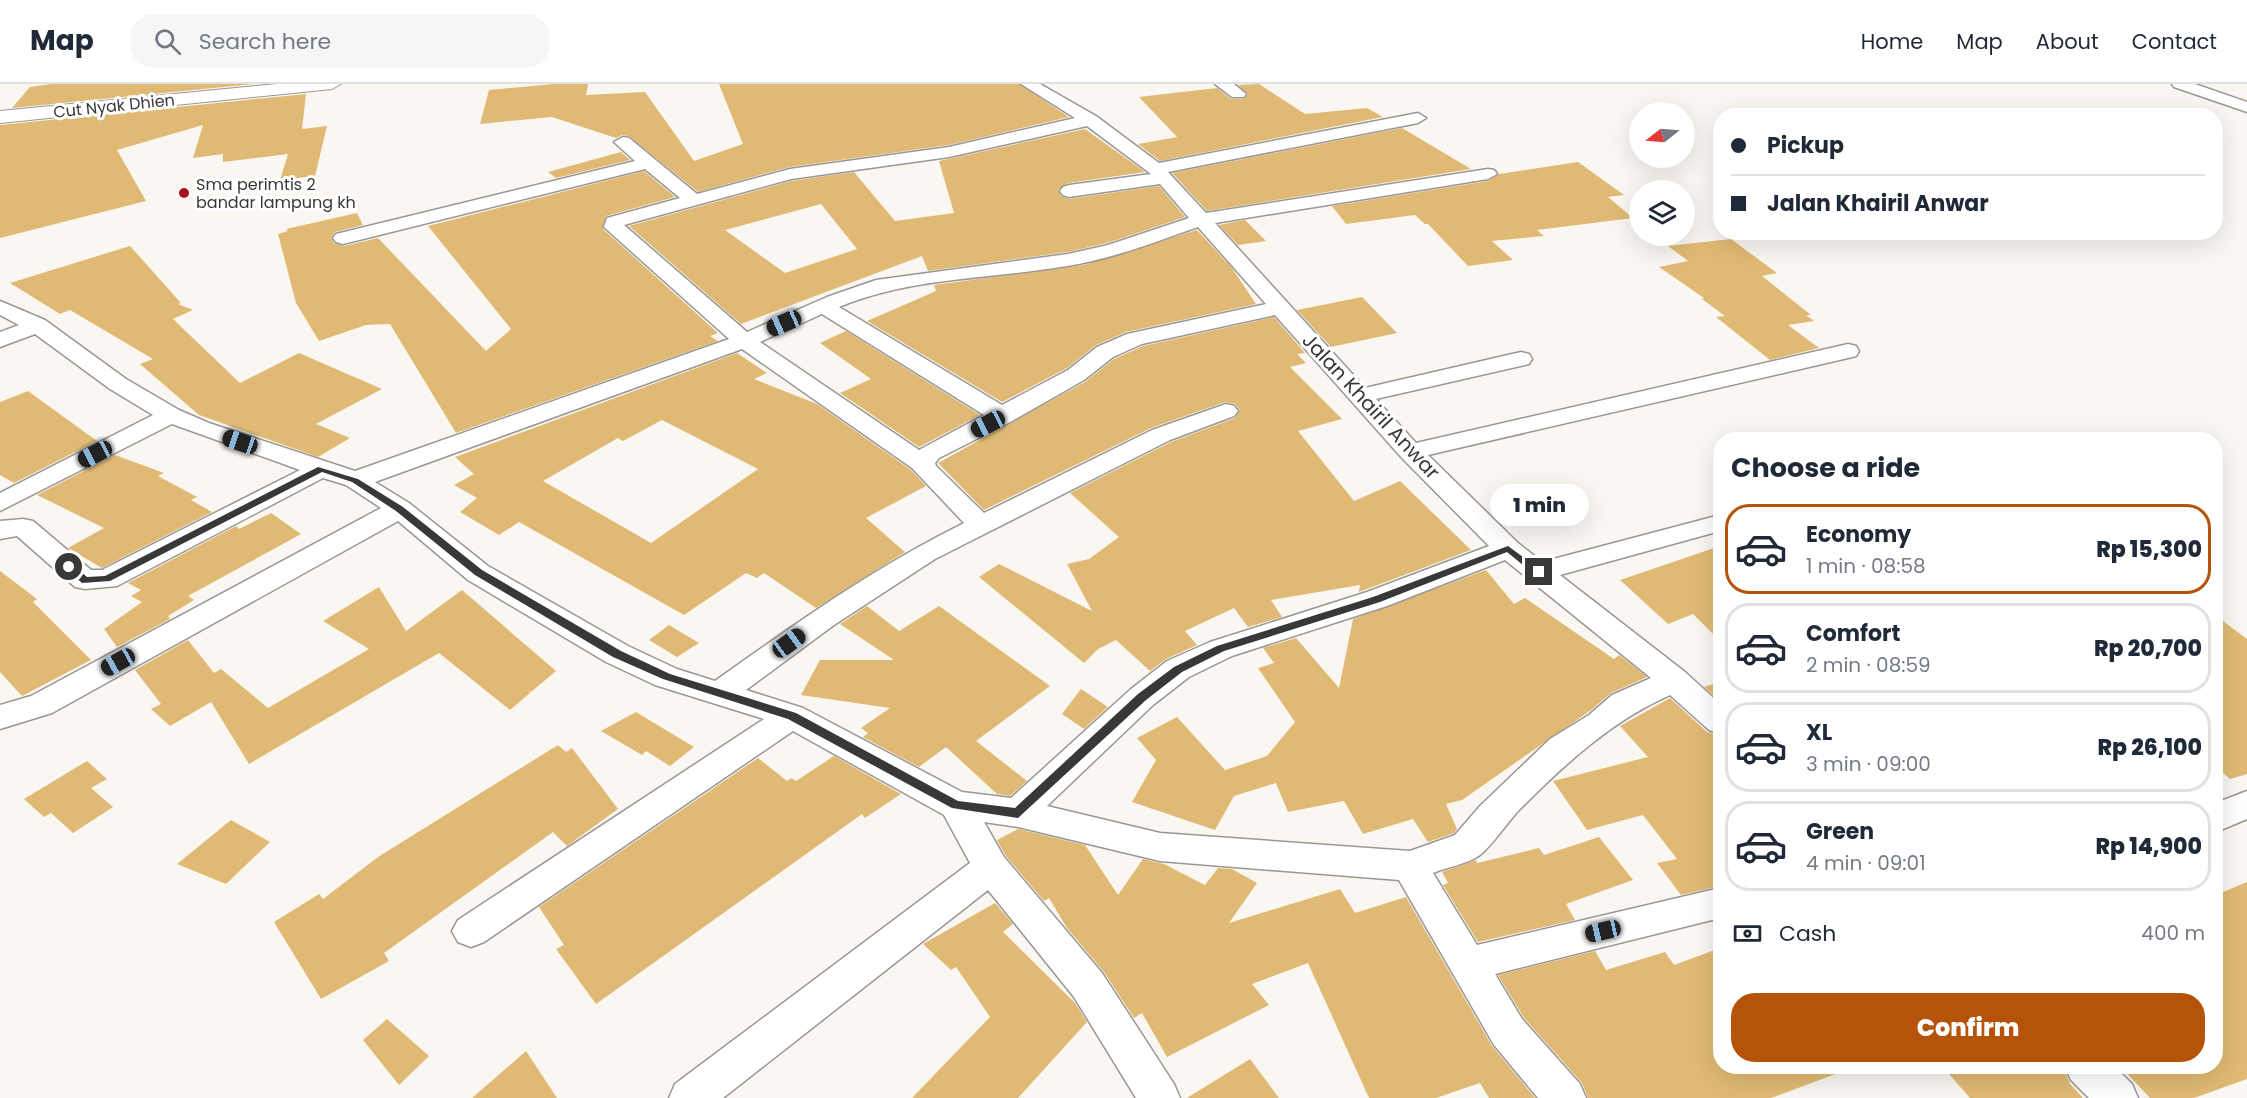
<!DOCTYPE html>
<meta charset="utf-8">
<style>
body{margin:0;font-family:Poppins,sans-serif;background:#f6f6f7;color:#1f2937;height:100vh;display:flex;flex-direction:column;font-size:22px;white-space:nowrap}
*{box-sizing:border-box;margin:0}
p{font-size:20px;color:#747a83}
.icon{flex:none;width:33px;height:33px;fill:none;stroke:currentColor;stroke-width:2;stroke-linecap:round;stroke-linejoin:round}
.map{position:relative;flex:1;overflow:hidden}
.side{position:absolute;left:1713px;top:348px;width:510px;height:642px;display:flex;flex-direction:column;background:#fff;border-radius:24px;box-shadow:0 6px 24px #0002}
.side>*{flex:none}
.guide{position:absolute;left:1713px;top:24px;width:510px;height:132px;border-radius:24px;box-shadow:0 6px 24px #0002;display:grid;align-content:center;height:132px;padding:0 18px;background:#fff}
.needle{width:39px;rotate:253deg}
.controls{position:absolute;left:1629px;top:18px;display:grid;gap:12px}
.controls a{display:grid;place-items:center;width:66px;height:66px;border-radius:50%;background:#fff;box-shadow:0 6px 24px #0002;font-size:30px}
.end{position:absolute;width:27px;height:27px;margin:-14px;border:8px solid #393836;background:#fff;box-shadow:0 0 0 3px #fff}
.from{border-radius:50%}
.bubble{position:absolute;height:42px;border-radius:21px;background:#fff;box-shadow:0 6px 24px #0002;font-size:20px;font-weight:800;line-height:42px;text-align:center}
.car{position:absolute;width:18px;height:36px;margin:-18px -9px;border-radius:8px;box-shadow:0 0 4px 2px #0007;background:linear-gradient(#222 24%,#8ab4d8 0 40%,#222 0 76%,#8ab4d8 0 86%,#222 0)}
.guide b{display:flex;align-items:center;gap:21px;height:57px;font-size:22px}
.guide b+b{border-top:2px solid #e0e1e3}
.guide i{width:15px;height:15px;background:#1f2937}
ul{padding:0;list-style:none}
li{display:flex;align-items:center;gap:18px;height:90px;margin:0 12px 9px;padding:0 6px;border:3px solid #e0e1e3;border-radius:24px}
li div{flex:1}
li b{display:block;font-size:22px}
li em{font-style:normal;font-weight:800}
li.current{border-color:#b45309}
li>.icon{width:54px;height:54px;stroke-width:1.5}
h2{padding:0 18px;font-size:27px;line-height:72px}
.pay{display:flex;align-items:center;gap:15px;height:66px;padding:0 18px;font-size:22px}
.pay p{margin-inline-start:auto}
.action{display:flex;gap:12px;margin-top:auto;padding:12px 18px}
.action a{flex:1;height:69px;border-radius:24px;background:#b45309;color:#fff;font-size:24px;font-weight:800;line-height:69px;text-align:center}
header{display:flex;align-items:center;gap:36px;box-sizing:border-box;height:84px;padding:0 30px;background:#fff;border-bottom:2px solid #e0e1e3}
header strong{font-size:28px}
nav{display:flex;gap:33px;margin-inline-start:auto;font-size:21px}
.search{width:420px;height:54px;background:#f6f6f7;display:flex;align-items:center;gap:15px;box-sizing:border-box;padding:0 21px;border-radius:24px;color:#747a83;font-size:22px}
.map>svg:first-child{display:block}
</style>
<header>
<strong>Map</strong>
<div class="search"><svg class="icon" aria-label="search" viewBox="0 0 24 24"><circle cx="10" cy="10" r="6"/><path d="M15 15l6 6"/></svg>Search here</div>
<nav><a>Home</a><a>Map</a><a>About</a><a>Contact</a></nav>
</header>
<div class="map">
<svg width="2247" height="1014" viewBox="0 0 2247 1014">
<rect width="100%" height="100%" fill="#faf7f2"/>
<g fill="#e0ba74" fill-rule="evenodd">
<polygon points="51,0 254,0 12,24 30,3"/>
<polygon points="554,0 588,0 586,11 645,8 694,77 743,60 719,0 1019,0 1069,33 949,61 790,83 698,108 629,52 622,51 616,54 552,33 480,40 489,6"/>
<polygon points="1259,0 1305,30 1367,24 1383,33 1160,77 1138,60 1177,53 1139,13 1217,4 1231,15 1244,15 1248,10 1238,1"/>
<polygon points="306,10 302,45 327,42 315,92 280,96 288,70 223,78 223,70 193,74 203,41 117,66 146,117 0,154 0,41"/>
<polygon points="1402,44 1471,85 1207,127 1172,89"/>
<path d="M1085,45L1145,88L1068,99L1058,106L1061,112L1069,115L1159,102L1185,133L1107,159L1068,168L928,187L922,172L741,240L629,142L791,97L854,88L895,137L954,129L939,77ZM821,120L857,165L785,189L725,146Z"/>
<polygon points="621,68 630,76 556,94 548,88"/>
<polygon points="1578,78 1624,111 1608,113 1633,134 1537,146 1544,152 1492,157 1513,176 1468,182 1428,140 1425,140 1415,131 1346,140 1332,122 1488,97 1499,90"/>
<polygon points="644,87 675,113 606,132 603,145 718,249 710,252 718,257 456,349 390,240 366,241 319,257 296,219 278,150 288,147 286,145 357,129 363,141 335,148 331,154 334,159 344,162 378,154 486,267 511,245 428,142"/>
<polygon points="1245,136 1266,157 1238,161 1219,141"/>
<polygon points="1197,146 1232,184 1256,220 1126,248 1096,261 1067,284 1002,318 867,237 936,207 934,201 1084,181"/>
<polygon points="1731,155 1777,189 1762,192 1811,231 1806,231 1814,237 1788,241 1819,264 1770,276 1716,233 1725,232 1702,215 1704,214 1659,183 1688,177 1668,162"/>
<polygon points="130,162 181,219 178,220 193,226 173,235 240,299 299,269 382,305 316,340 350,354 318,373 199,331 140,280 153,275 70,226 60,230 10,199"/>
<polygon points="1362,213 1397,249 1331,263 1297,226"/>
<polygon points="1274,233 1305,269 1297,270 1306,279 1290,283 1342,335 1298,347 1354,417 1400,397 1471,466 1359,508 1360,501 1271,516 1282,533 1248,543 1234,524 1185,547 1197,561 1166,575 1150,587 1116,556 1098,565 1084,579 979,493 999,480 1092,527 1067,480 1089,475 1119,453 1070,409 1171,358 1235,334 1240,326 1235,320 1225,318 1151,344 984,426 938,379 1085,298 1114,275 1143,262"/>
<polygon points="846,247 980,331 919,363 840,309 871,295 820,259"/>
<path d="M737,269L767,289L754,295L817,320L911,386L926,402L866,434L905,468L816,524L764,489L757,494L746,489L684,531L519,438L499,451L460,428L477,414L454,401L474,390L455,373ZM662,336L758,385L651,459L543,397L618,354L623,357Z"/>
<polygon points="28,307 97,357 14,399 0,391 0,318"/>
<polygon points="115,371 164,389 158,392 197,413 191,416 212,428 102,484 68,464 104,444 37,411"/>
<polygon points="271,429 301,450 188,512 194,516 168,532 170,535 117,563 104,545 142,518 131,512 141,506 128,499 236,442 239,445"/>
<polygon points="1720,462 1720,557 1693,530 1668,540 1620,496"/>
<polygon points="1486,486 1514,520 1525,514 1614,575 1619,571 1647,593 1611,609 1591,626 1462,716 1446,720 1457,745 1454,749 1428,758 1413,735 1363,750 1344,717 1288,728 1276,699 1234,712 1215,746 1132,718 1156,676 1137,654 1177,633 1225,686 1267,672 1295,638 1258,584 1274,579 1263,564 1296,554 1339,604 1353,535"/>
<polygon points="0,487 37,515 33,518 91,576 22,612 0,588"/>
<polygon points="379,503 406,547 462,506 556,587 531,608 528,606 530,609 510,626 439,569 249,680 211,618 170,642 151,625 161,620 135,586 188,556 214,589 221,585 268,624 369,565 323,537"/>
<polygon points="867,522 899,547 939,522 1050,602 976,657 1027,697 1010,712 997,710 946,663 919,683 863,653 868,649 861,644 890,624 801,611 820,576 894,576 840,540"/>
<polygon points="2216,532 2247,555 2247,690 2230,695 2216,683"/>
<polygon points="669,541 699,559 677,573 649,556"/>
<polygon points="1720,598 1720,617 1704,603"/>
<polygon points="1081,605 1108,623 1084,645 1062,630"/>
<polygon points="1670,614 1707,648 1720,652 1720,802 1681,811 1657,779 1677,775 1643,731 1587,746 1553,697 1648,673 1620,642"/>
<polygon points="636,628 694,663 670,682 646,667 642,671 601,647"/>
<polygon points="558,661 566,668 572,664 618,725 567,762 553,748 384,869 389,877 321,915 274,838 319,810 323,815 378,773"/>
<polygon points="834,672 901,710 865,734 862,730 596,920 556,865 564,861 539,823 758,674 787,697 791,694 796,697"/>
<polygon points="87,677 107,695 91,704 113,723 73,749 51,729 44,733 24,715"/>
<polygon points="231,736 270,758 226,800 177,780"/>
<polygon points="1018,745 1085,761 1118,811 1143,775 1164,780 1205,801 1218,784 1232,785 1257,799 1229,839 1340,805 1355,829 1406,813 1492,962 1535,1014 1489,1014 1480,999 1436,1014 1369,1014 1308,879 1252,900 1269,921 1167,973 1142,929 1134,934 1104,888 1067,844 1049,814 1044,817 1006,772 997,756"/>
<polygon points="1599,753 1633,796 1566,820 1575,836 1478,858 1443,801 1448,799 1442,788 1476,776 1477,779 1539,764 1544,771"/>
<polygon points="2247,798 2247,995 2194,1014 2150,1014 2120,982 2216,982 2216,811"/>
<polygon points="995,819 1013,840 1003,848 1075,919 1087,938 1018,1014 912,1014 990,933 956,883 951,886 923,860"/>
<polygon points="1720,864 1720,982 1848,982 1849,985 1771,1014 1588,1014 1582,999 1524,934 1498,891 1595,867 1606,886 1665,868 1674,881"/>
<polygon points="387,935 429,972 399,1001 363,956"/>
<polygon points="526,967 557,1014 472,1014"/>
<polygon points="1250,975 1279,1014 1187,1014"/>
<polygon points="1942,982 2063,982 2070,1000 2083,1014 1970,1014"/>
</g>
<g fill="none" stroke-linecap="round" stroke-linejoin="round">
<g stroke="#9a9793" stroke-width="3">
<g id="minor">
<path d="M1021,0H1040L1096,32L1159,79L1418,29L1426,34L1418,39L1168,88L1206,129L1488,85L1494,86L1497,90L1488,95L1215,139L1365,304L1521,268L1529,270L1532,275L1529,280L1376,315L1416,359L1848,260L1856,262L1859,267L1856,272L1848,274L1428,371L1518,459L1542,478L1720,431V447L1560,491L1685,588L1720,620V650L1709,646L1670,611C1610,638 1565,680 1519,726C1506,740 1494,759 1480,771C1468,780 1447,783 1433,789L1477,861L1720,804V834L1495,890L1522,935L1580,1000L1586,1014H1538L1494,961L1399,796L1160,777L1018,743L984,738L1004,773L1102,889L1174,1000L1180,1014H1136L1074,913L988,806L723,1014H669L675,1000L970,779L944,731L793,647L484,858L471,863L458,858L452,847L458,836L764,635L655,601L606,578L468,496L398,437L52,629L0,645V621L31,612L381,424L346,401L323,394L117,502L85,505L75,503L17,452L0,455V437L23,435L33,437L91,486H102L300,386L172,340L0,427V409L153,331L110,305L35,250L0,263V248L19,241L0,231V217L45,236L126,295L179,326L209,339L355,387L729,255L604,143L607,134L680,114L645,85L343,160L336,158L333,154L336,150L635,77L614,58L623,53L629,54L697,110L790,85L949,63L1075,34ZM1087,42L1151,90L1069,101L1063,103L1060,107L1063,111L1069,113L1160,100L1189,134L1108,161L1068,170L876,196L827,213L747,248L624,141L791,95L949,73ZM1198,143L1266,220L1127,250L1097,263L1068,286L1002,321L839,223C911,193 991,195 1067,182C1112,175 1155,158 1198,143ZM822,230L984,331L919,366L760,258ZM1275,231L1401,373L1489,462L1367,508L1210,558L1167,577L1131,605L1011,714L962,708L803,624L746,606L834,541L935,475L1170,356L1234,332L1238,327L1234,322L1226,320L1152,346L984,429L936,382L935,379L939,374L1012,337L1084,296L1113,273L1142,260ZM742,265L912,384L964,439C875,483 795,540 715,597L677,585L628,562L488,482L409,419L375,398ZM1505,476L1651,594L1612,611L1589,631L1550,655L1480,722L1455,751L1410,767L1160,749L1047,722L1153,621L1189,593L1232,572L1387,522Z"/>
<polygon points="1215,0 1234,0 1246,10 1244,13 1232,13"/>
<polygon points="2172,0 2195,0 2247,18 2247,28 2174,3"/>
<polygon points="2247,707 2247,735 2216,748 2216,719"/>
<polygon points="2065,982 2114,982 2132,1000 2138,1014 2089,1014 2071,996"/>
</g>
</g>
<g stroke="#9a9793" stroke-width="2">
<polygon id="secondary" points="277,0 341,0 332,5 0,39 0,27"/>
</g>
<use href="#minor" fill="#fff" fill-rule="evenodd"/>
<use href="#secondary" fill="#fff" fill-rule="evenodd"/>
</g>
<polygon fill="#393836" points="318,383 358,395 403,423 482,486 621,567 670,590 796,629 958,717 1015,724 1138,610 1174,583 1217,562 1373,513 1508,462 1543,488 1535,491 1507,468 1380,518 1224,567 1182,588 1146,616 1018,734 952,724 788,635 663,595 613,573 475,491 396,427 352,398 322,388 110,497 82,499 65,483 73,481 87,493 105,492"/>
<circle fill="#a8111f" stroke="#fff" stroke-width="2" cx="184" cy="109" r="6"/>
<g text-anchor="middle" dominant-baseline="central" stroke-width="6" stroke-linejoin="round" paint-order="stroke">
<g font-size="16" fill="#393836" stroke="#fff">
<text transform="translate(114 22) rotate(-6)">Cut Nyak Dhien</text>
</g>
<g font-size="16" fill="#393836" stroke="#fff" text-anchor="start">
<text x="196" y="100">Sma perimtis 2<tspan x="196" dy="18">bandar lampung kh</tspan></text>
</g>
<g font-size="20" fill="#393836" stroke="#fff">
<text transform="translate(1371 322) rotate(47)">Jalan Khairil Anwar</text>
</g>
</g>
</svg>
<div class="controls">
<a><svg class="needle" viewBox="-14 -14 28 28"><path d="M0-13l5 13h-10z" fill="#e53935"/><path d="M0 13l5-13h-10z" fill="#747a83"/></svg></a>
<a><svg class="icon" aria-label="layers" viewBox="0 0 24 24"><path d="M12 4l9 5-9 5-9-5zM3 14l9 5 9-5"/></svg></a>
</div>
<i class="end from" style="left:69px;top:483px"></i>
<i class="end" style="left:1539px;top:488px"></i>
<div class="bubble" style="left:1490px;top:400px;width:99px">1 min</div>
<i class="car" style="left:784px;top:239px;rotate:246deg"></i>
<i class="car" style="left:988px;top:340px;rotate:242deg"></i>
<i class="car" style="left:240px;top:358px;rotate:289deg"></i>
<i class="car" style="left:95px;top:370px;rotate:242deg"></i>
<i class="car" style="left:789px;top:559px;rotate:54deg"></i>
<i class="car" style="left:118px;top:578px;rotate:241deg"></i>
<i class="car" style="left:1603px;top:847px;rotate:257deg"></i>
<div class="guide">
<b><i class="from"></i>Pickup</b>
<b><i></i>Jalan Khairil Anwar</b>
</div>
<section class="side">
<h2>Choose a ride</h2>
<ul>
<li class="current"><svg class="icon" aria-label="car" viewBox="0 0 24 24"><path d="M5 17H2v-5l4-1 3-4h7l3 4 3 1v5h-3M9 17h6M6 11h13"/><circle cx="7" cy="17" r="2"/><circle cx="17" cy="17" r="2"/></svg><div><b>Economy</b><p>1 min · 08:58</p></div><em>Rp 15,300</em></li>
<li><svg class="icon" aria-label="car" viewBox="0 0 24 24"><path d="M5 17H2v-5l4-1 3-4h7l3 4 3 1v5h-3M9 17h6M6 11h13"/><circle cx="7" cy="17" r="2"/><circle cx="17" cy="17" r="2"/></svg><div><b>Comfort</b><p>2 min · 08:59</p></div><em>Rp 20,700</em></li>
<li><svg class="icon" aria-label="car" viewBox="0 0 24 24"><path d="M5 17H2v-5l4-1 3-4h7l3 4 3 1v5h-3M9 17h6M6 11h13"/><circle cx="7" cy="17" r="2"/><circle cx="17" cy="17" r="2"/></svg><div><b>XL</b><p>3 min · 09:00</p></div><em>Rp 26,100</em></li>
<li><svg class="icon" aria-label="car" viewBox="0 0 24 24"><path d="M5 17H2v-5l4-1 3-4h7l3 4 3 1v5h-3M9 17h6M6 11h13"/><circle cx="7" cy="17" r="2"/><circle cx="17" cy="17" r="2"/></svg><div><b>Green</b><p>4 min · 09:01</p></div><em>Rp 14,900</em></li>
</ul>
<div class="pay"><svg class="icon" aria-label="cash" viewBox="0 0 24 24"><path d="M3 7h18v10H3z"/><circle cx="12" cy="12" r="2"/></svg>Cash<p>400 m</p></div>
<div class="action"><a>Confirm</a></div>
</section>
</div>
